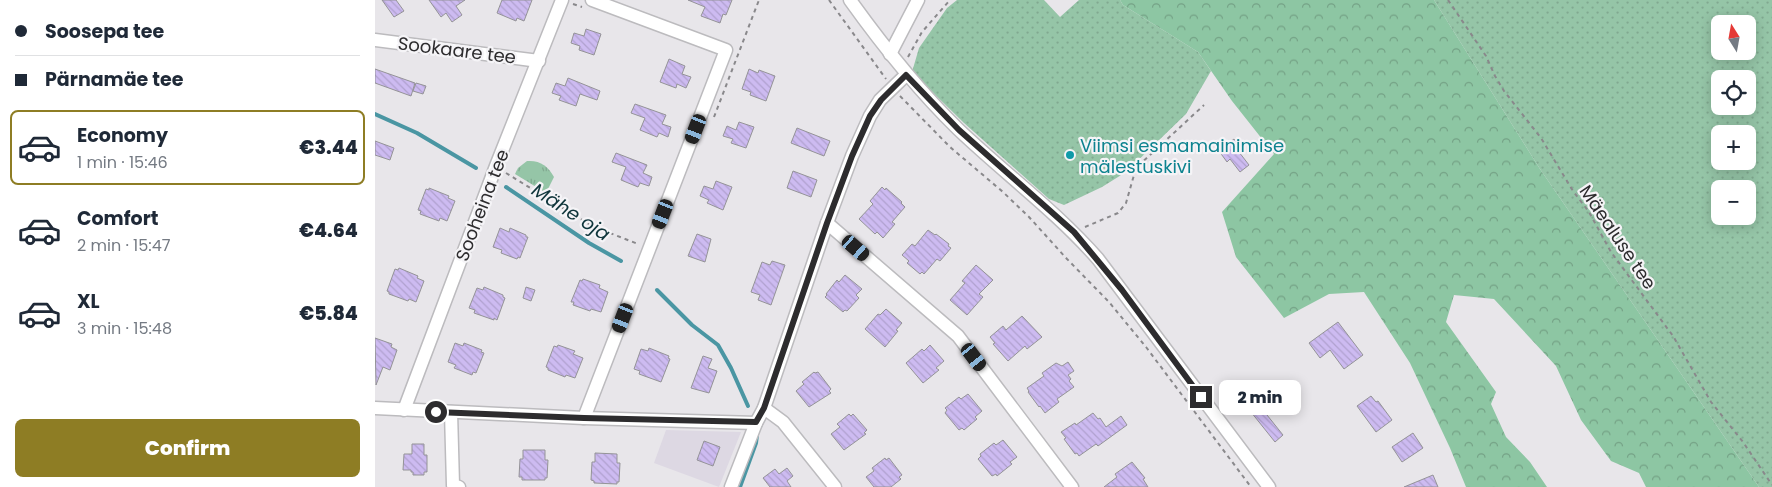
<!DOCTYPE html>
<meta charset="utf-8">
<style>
body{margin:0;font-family:Poppins,sans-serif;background:#f6f6f7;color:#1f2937;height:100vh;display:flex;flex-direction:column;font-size:19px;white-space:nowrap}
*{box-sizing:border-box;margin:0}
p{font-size:16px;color:#747a83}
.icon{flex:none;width:28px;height:28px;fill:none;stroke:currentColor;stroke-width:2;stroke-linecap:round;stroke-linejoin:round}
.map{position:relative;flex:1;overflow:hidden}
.drawer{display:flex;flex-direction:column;background:#fff;width:375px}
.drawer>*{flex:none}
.guide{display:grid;align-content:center;height:110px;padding:0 15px;background:#fff}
.needle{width:32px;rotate:349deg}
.tools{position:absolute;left:1336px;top:15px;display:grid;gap:10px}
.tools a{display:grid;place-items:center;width:45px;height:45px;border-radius:8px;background:#fff;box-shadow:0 2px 12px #0003;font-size:25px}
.end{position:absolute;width:22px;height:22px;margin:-11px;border:6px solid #2d2c2e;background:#fff;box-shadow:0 0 0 2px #fff}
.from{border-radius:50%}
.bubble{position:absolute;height:35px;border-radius:8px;background:#fff;box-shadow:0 2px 12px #0003;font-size:16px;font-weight:800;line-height:35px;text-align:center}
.car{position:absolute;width:15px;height:30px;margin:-15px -8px;border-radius:6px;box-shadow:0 0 4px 1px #0007;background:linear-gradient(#222 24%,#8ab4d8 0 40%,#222 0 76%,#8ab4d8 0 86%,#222 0)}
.guide b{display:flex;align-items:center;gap:18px;height:48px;font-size:19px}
.guide b+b{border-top:1px solid #e0e1e3}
.guide i{width:12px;height:12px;background:#1f2937}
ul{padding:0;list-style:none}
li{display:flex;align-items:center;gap:15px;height:75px;margin:0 10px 8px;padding:0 5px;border:2px solid transparent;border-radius:8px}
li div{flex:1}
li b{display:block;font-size:19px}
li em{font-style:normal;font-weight:800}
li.selected{border-color:#8e7d24}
li>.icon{width:45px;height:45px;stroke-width:1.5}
.button{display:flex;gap:10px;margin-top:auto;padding:10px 15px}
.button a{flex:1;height:58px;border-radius:8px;background:#8e7d24;color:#fff;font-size:20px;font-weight:800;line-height:58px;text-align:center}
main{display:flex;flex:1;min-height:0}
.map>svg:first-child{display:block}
</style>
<main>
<section class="drawer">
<div class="guide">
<b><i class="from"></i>Soosepa tee</b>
<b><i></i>Pärnamäe tee</b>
</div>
<ul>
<li class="selected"><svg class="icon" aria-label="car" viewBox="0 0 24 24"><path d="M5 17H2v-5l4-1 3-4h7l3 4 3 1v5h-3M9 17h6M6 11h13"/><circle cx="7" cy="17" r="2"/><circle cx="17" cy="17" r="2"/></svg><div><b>Economy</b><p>1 min · 15:46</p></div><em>€3.44</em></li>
<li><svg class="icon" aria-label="car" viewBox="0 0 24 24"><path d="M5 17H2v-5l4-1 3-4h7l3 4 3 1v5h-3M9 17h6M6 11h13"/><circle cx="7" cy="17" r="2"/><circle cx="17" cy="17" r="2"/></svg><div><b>Comfort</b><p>2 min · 15:47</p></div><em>€4.64</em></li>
<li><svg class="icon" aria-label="car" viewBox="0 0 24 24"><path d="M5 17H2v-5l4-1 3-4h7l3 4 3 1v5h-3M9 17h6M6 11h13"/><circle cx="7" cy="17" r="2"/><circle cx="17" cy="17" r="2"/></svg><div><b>XL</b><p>3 min · 15:48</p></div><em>€5.84</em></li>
</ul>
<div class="button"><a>Confirm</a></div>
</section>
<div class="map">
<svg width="1397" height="487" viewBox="0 0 1397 487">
<defs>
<pattern id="grass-dots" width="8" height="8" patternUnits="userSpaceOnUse" patternTransform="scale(1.25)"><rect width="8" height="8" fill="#95c5a7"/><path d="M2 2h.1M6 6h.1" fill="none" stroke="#81a990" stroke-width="1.8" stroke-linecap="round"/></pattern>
<pattern id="forest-crowns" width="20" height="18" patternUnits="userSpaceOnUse" patternTransform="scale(1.25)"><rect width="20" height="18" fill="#8dc6a3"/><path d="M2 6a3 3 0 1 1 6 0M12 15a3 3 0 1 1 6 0" fill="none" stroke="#74a185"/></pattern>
<pattern id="park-tufts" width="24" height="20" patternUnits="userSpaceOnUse" patternTransform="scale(1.25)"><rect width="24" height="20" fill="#95c5a7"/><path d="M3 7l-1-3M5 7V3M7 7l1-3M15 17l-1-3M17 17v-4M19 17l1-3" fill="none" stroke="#81a990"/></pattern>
<pattern id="building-back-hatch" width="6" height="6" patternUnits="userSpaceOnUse" patternTransform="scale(1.25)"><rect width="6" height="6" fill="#cdbbf1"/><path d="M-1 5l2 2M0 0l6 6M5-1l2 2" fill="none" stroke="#b0a1cf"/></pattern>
</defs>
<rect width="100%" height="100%" fill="#e8e6ea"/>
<polygon fill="#ddd8e3" points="291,430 366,432 344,487 279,463"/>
<g fill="url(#grass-dots)" fill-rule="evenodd">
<polygon points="582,0 669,0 685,17 704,0 745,0 748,5 823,52 836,71 811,114 751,172 727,187 689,205 674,199 589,123 537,72 544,48 572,8"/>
<path d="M1059,0H1397V487H1384L1165,169ZM1345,24H1372V51H1345ZM1345,79H1372V106H1345ZM1345,134H1372V161H1345ZM1345,189H1372V216H1345Z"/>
</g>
<polygon fill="url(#forest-crowns)" points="745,0 1059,0 1165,169 1384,487 1271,487 1264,473 1236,461 1206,420 1181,366 1119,299 1079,295 1071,322 1121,392 1116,404 1131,437 1155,462 1172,487 1091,487 1075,448 1035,363 989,292 954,294 909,318 861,257 847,212 899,154 857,101 823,52 748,5"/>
<path fill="url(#park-tufts)" d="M152,161C165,160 173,166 179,177L171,193L140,174L143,168Z"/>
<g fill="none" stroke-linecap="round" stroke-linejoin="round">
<g stroke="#4a96a3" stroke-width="4">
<polyline points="0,114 42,133 101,168"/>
<polyline points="131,187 214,243 246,261"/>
<polyline points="282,290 317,325 343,345 356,368 373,406"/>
<polyline points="365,487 381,443 382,435"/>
</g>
</g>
<g fill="url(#building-back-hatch)" stroke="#949397">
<polygon points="7,0 21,0 29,11 19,17"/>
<polygon points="54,0 90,0 81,6 87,15 77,22 71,13 66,17"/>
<polygon points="127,0 157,0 149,21 142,18 141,21 122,13"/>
<polygon points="313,0 357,0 351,15 348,14 345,23 326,16 330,7"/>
<polygon points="211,29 226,34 219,55 204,50 205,46 196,43 199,33 209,36"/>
<polygon points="294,59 310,66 307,74 316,77 311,88 302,84 301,88 285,82"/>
<polygon points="0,69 40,83 36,96 0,83"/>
<polygon points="374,69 383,73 384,70 400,76 391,101 375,95 376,92 367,89"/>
<polygon points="193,78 225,91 222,100 205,94 201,106 184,100 186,96 177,93 181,83 190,86"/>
<polygon points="41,83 51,86 48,94 38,91"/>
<polygon points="260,104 291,115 287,124 296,127 293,137 284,133 282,137 265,130 270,118 256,113"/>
<polygon points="364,122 379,127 371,148 356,143 358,139 348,136 352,126 361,130"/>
<polygon points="422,128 455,141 449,156 416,143"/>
<polygon points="859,139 868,150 864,152 874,165 865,172 855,159 852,162 844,151"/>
<polygon points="0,141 19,148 15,160 0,155"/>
<polygon points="241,153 272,165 268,173 277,177 274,186 265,183 263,187 246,180 251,167 237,162"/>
<polygon points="418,171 442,180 436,197 412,188"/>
<polygon points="341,181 357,187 348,210 332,203 334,200 325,196 329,186 338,189"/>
<polygon points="507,187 510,190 511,188 527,202 526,203 530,207 517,222 520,224 508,238 502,232 500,234 484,219 498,204 495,201"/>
<polygon points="54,188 74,196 73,198 80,201 72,221 65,218 64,221 45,214 46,211 43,210 51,189 54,190"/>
<polygon points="125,228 134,232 135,228 151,235 151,237 153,237 145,258 143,257 142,259 126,253 127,250 118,247"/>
<polygon points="553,230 560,235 561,234 574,244 573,246 576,248 565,261 562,259 549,274 547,272 545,274 532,263 534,261 527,255 537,244 540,246"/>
<polygon points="322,234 336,239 330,262 313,256"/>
<polygon points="397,261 410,265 396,305 383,300 385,295 376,292 387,262 395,265"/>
<polygon points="601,265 618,280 604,294 608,297 592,315 575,300 590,283 587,281"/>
<polygon points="24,268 43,276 42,278 49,281 41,302 34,299 33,301 14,294 14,292 12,291 20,269 23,270"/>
<polygon points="470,275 487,289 481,295 484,298 472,311 470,310 468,312 450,297 452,295 451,294 462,280 464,282"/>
<polygon points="208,279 225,285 224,288 233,292 226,312 216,309 215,311 198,305 199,302 196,302 205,280 207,281"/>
<polygon points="109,287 128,295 128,297 130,298 122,320 119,318 119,320 99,313 100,310 94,308 102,288 108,290"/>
<polygon points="151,287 160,290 156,301 148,298"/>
<polygon points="511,309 527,323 521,330 523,331 510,347 490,329 503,314 505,315"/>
<polygon points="647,316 667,337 652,349 650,346 633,361 618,344 620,343 615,337 628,326 631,330"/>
<polygon points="963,322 988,355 969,369 955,350 945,358 934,343"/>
<polygon points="0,338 17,344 16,347 22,350 15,370 8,367 1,385"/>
<polygon points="80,343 88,346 89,343 107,350 106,352 109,353 101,373 98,372 97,375 79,368 81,365 73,362"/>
<polygon points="183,345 200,351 198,354 208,358 200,378 191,375 190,377 173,370 173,368 171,367 179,346 182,347"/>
<polygon points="555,345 569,361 561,368 564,370 548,383 531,363 547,349 549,351"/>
<polygon points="274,348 294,356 293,358 295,359 286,382 264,374 265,371 259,369 266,349 273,351"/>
<polygon points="328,356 337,359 333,368 342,371 334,393 316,388"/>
<polygon points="693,362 699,371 693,375 696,379 694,381 699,387 682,399 684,402 670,413 665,406 664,407 653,392 654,391 652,388 669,376 667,373 681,363 687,366"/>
<polygon points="439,372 440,373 443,372 456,389 454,391 456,393 434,407 421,391 429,384 427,382"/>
<polygon points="593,394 607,411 600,417 602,419 589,430 587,428 584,430 570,413 572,410 570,408 584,397 586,399"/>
<polygon points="996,396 1001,402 1003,401 1017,420 1001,432 982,406"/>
<polygon points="884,405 908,435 900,442 876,412"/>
<polygon points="718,413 723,419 725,418 731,427 746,416 752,425 723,446 721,444 704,456 702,453 700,454 689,439 691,438 686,432 700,423 701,425"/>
<polygon points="474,414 476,416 478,414 492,430 489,433 491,434 469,450 456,434 465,427 462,424"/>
<polygon points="1038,433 1048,448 1027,462 1017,447"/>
<polygon points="628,440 642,457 635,462 637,464 622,476 621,474 617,476 603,459 606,456 605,454 619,443 621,445"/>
<polygon points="329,441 345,447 338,466 322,460"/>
<polygon points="37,444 49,444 49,455 52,455 52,472 49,472 49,475 38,475 38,472 36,472 36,470 28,470 29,454 37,454"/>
<polygon points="148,450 170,450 170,460 173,460 172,478 170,478 170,480 147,480 147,477 144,477 145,459 148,459"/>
<polygon points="220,453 242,454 242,463 245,463 244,482 242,482 242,484 219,483 219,481 216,480 217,462 220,462"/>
<polygon points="510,458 511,460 514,458 527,475 524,477 526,479 516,487 499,487 491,477 499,471 497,468"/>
<polygon points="757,462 770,478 768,479 773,487 729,487 742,477 740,474"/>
<polygon points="412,468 418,476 412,481 416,487 395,487 388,478 400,469 404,474"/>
<polygon points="1058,475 1063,487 1029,487"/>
</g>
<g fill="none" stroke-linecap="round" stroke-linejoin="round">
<g stroke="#bcbbbe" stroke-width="15">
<g id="minor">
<path d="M475,0C508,46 542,89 583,129C629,173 681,211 723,259L894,487"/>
<polyline points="0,40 164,61"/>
<polyline points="515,54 543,0"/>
<polyline points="452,223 583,336 697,487"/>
<polyline points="0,408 209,418 381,423 389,408 452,223 477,156 495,116 505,100 531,75"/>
<polyline points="389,408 408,422 460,487"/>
<polyline points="29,410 121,166 187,0"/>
<polyline points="76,412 78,485 84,487"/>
<polyline points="209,418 351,50 217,0"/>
<polyline points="356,487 381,423"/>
</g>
</g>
<g stroke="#89888b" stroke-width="2" stroke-dasharray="4 4" stroke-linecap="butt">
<polyline points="454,0 511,79"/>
<polyline points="1073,0 1111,56 1120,76 1129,91 1166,138 1198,191 1214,212 1236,252 1298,336 1336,402 1368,442 1397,485"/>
<polyline points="198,4 207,7"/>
<polyline points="533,57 547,32 575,0"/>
<polyline points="525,96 575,147 628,192 654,217 692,259 734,302 771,347 876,487"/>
<polyline points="339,117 384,0"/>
<polyline points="131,173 217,226 263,244"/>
<polyline points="710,227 743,213 751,203 761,168 829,105"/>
</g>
<use href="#minor" stroke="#fff" stroke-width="12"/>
</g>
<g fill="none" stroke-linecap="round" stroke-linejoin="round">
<polyline stroke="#2d2c2e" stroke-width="6" points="61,412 209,418 381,422 389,408 452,223 477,156 495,116 506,100 531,75 584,130 699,232 747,290 826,397"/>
</g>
<circle fill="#0f9aa8" stroke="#f5f4f7" stroke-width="2" cx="695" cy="155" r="5"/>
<g text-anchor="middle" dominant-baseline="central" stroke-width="4.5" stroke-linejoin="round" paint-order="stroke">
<g font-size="18" fill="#2d2c2e" stroke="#f5f4f7">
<text transform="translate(82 50) rotate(7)">Sookaare tee</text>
<text transform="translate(107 205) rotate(-69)">Sooheina tee</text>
<text transform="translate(1243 237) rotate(56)">Mäealuse tee</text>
</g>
<g font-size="18" fill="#0d838f" stroke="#f5f4f7" text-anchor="start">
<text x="705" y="145">Viimsi esmamainimise<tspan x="705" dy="21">mälestuskivi</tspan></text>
</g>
<g font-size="19" font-style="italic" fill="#0f353b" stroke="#f5f4f7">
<text transform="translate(196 212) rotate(33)">Mähe oja</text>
</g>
</g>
</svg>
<div class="tools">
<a><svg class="needle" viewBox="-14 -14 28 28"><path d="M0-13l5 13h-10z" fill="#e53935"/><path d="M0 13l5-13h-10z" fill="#747a83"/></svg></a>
<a><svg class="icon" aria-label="locate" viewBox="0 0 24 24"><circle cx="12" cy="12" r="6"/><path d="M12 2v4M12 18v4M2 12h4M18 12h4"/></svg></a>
<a>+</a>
<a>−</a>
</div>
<i class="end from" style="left:61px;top:412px"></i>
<i class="end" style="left:826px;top:397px"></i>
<div class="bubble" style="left:844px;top:380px;width:82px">2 min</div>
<i class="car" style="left:321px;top:129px;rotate:201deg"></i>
<i class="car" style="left:288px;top:214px;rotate:201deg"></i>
<i class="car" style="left:481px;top:248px;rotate:131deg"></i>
<i class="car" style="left:248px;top:318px;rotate:201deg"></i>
<i class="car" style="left:599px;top:357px;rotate:143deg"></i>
</div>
</main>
